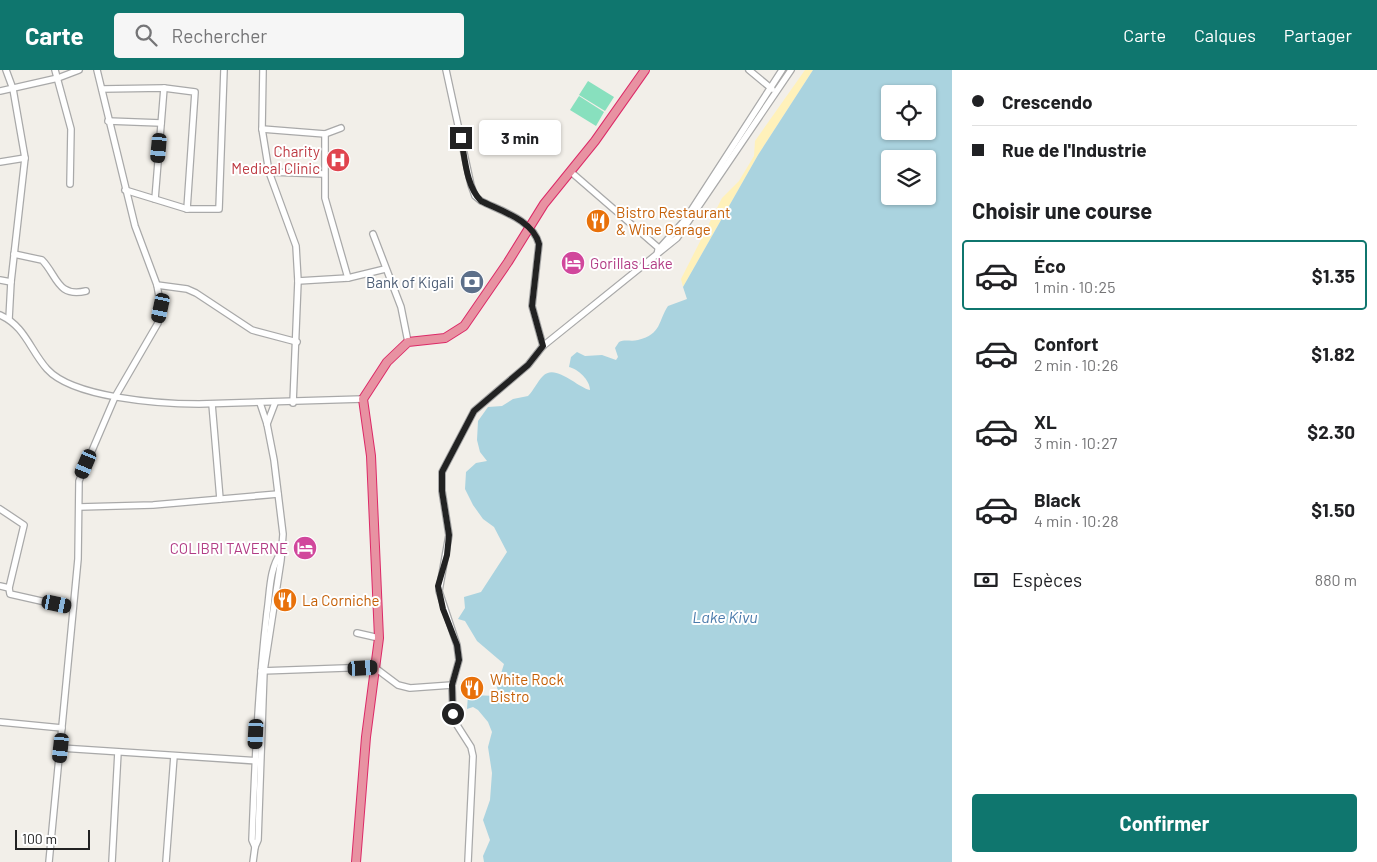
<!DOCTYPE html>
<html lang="fr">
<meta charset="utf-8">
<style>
body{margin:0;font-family:Barlow,sans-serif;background:#f6f6f6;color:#202124;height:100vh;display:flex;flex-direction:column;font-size:19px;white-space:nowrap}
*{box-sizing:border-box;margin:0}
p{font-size:16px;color:#757577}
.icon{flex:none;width:28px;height:28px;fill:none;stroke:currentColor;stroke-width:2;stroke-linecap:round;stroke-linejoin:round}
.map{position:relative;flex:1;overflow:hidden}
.drawer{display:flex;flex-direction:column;background:#fff;width:425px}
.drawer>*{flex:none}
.top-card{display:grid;align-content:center;height:110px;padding:0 20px;background:#fff}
.tools{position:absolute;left:881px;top:15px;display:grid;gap:10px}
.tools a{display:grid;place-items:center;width:55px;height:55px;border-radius:5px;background:#fff;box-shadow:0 1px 4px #0004;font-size:25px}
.scale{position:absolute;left:15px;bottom:12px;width:75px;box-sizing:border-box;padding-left:5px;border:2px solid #222;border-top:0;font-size:14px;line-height:18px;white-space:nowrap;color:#222;-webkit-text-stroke:4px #fff;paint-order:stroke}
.end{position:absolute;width:22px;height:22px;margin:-11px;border:6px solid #222;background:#fff;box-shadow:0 0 0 2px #fff}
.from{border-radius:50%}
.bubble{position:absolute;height:35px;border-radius:5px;background:#fff;box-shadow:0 1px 4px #0004;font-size:16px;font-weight:700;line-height:35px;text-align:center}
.car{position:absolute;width:15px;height:30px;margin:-15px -8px;border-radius:6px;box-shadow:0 0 4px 1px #0007;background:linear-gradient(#222 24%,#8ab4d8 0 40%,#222 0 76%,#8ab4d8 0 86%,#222 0)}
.top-card b{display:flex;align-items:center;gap:18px;height:48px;font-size:19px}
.top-card b+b{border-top:1px solid #e0e0e0}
.top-card i{width:12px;height:12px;background:#202124}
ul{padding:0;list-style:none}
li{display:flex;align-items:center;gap:15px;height:70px;margin:0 10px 8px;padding:0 10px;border:2px solid transparent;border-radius:5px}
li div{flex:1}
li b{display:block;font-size:19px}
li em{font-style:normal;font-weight:700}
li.active{border-color:#0f766e}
li>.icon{width:45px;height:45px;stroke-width:1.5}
h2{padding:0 20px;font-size:22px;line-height:60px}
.pay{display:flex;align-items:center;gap:12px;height:55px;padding:0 20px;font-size:19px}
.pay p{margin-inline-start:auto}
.primary-button{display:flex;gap:10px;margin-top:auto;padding:10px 20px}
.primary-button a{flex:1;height:58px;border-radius:5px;background:#0f766e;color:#fff;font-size:20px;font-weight:700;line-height:58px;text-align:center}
header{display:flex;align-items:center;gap:30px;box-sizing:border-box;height:70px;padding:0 25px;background:#0f766e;color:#fff}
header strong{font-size:24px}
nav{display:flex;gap:28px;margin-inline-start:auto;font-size:18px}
.search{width:350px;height:45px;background:#f6f6f6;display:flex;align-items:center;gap:12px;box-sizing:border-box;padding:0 18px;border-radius:5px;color:#757577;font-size:19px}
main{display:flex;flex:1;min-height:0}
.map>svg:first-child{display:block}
</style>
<header>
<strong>Carte</strong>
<div class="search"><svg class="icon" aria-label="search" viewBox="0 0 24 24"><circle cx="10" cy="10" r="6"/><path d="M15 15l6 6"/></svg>Rechercher</div>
<nav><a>Carte</a><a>Calques</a><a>Partager</a></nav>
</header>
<main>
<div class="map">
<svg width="952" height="792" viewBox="0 0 952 792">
<rect width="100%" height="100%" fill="#f2efe9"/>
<polygon fill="#fff1ba" points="805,0 813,0 758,85 683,217 681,209 722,128 739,111 754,86 755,71"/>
<g fill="#88e0be">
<polygon points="588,11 614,27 605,41 579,25"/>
<polygon points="579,26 604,42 596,56 570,40"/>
</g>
<path fill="#aad3df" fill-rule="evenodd" d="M813,0H952V792H484L483,786L490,770L483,750L490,730L492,703L488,677L492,662L488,652L478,640L473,637L467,639L468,625L498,626L497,616L504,594L477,571L465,551L458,549L465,538L464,527L481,522L507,482L494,457L483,449L473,435L465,419L466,402L476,393L487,391L480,382L477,370L478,351L488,337L502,336L513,329L528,326C534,320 537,312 543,306C555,293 577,317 590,320C590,310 578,299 569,297L571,287L577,282L585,286L602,285L616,290L618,287L615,278L619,272C625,269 631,272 638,270C662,264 658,251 668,236L687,229L683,217L758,85ZM890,24H928V61H890ZM890,89H928V126H890Z"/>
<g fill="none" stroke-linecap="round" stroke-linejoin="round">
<g stroke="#a9a9a9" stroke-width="8">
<g id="minor">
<polyline points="6,0 13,19 25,88 11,212 9,249"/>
<polyline points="55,0 71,59 70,114"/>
<polyline points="263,0 262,59 269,102 296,176 298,211 293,333"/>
<path d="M446,0L471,115L475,126L481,131C501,141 533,150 539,174L532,236L543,276"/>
<polyline points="749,0 772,19"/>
<polyline points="102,19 164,18 195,22 187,139"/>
<polyline points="0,21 58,8 79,0"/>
<polyline points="108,51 161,53"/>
<polyline points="262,59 325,64 341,58"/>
<polyline points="325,64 325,128 348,208"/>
<polyline points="0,92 25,88"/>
<polyline points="269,102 324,104"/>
<polyline points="571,102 661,180"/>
<polyline points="125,120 187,139 219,139 224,0"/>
<polyline points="155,129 164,18"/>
<polyline points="373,164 401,237 408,272"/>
<path d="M14,184L42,190C57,205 57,228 86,221"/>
<polyline points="657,185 658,180 685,150 782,0"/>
<polyline points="0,210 11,212"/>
<polyline points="298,211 348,208 385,199"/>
<polyline points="157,215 187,219 196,223 252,260 297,272"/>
<path d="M0,245C25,256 30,280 47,299C73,328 161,334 199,334L363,329"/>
<polyline points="212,334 220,429"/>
<polyline points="267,354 275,333"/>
<polyline points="79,437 153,435 278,424"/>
<polyline points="0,439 24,455 9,518 10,524 72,538"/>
<polyline points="0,516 9,518"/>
<polyline points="357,563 379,568"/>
<polyline points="261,601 374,597 398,615 410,618 452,615"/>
<polyline points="0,652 62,658"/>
<polyline points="61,678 258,691"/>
<path d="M255,777L252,770C255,694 258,618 267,542C270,524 269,498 281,483"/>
<polyline points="49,792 78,489 79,411 115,327 158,253 161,238 157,215 135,156 97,0"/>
<polyline points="112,792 118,682"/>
<polyline points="166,792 174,686"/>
<polyline points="253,792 255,777 258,770 264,601 281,490 283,464 274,390 267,354 260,333"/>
<polyline points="468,792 473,686 471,677 455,652 453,644 452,615 459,590 457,575 439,521 449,465 442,421 442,402 474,341 528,295 543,276 677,168 791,0"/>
</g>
</g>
<g stroke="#dc2a67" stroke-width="10">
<polyline id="highway" points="356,792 366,667 379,568 371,386 363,329 387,292 408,272 445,268 464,256 508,192 544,134 595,71 645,0"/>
</g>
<use href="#minor" stroke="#fff" stroke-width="5.5"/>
<use href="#highway" stroke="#e892a2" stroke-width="8"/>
</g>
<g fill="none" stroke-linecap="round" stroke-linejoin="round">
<path stroke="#222" stroke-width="6" d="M453,644L452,615L459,590L457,575L443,539L438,516L447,485L449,465L442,421V402L474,341L528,295L543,276L532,236L539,174C533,150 501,141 481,131C466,116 465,88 461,68"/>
</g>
<defs>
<g id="hospital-disc" transform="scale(1.25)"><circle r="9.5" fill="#e0444e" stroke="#fff"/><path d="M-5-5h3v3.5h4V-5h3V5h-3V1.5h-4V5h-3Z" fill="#fff"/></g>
<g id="restaurant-disc" transform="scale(1.25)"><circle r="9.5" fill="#e8710a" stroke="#fff"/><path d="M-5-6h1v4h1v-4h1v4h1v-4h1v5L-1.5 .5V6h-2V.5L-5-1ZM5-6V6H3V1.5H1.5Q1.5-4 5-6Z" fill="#fff"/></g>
<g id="hotel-disc" transform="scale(1.25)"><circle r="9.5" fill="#d1479c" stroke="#fff"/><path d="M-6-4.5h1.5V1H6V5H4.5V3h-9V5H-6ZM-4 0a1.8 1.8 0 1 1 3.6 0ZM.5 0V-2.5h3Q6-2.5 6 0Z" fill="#fff"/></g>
<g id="bank-disc" transform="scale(1.25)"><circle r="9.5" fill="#5c6f8a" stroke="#fff"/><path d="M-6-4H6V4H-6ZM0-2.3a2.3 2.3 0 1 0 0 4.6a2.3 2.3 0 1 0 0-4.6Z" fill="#fff"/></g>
</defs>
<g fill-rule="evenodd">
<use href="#hospital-disc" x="338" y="90"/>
<use href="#restaurant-disc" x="598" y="151"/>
<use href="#hotel-disc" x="573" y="193"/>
<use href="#bank-disc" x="472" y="212"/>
<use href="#hotel-disc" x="305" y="478"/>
<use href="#restaurant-disc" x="285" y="530"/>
<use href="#restaurant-disc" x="472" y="618"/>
</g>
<g text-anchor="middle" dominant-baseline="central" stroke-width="4" stroke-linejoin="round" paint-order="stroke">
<g font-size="15" fill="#be3a42" stroke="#fff" text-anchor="end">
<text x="320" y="81">Charity<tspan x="320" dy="17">Medical Clinic</tspan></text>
</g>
<g font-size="15" fill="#c56008" stroke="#fff" text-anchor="start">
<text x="616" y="142">Bistro Restaurant<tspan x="616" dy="17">&amp; Wine Garage</tspan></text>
<text x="302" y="530">La Corniche</text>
<text x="490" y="609">White Rock<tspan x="490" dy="17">Bistro</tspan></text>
</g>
<g font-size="15" fill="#b23c85" stroke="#fff" text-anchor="start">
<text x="590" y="193">Gorillas Lake</text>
<text x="288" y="478" text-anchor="end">COLIBRI TAVERNE</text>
</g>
<g font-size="15" fill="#4e5e75" stroke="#fff" text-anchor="end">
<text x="454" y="212">Bank of Kigali</text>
</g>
<g font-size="16" font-style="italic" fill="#4a7aab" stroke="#fff">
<text x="725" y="546">Lake Kivu</text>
</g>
</g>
</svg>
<div class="tools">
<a><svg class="icon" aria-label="locate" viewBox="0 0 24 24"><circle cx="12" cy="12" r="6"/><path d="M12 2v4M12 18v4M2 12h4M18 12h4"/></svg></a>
<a><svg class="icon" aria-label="layers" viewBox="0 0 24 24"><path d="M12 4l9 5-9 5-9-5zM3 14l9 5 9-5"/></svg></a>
</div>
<div class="scale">100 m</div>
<i class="end from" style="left:453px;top:644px"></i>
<i class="end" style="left:461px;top:68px"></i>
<div class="bubble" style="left:479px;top:50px;width:82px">3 min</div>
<i class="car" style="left:159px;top:78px;rotate:185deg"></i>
<i class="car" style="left:161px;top:238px;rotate:192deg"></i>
<i class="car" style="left:86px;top:394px;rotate:203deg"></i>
<i class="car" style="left:57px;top:534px;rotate:102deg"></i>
<i class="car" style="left:363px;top:598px;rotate:87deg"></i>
<i class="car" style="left:256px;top:664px;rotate:183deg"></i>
<i class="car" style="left:61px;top:678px;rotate:186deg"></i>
</div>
<section class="drawer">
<div class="top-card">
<b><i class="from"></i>Crescendo</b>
<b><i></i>Rue de l'Industrie</b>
</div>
<h2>Choisir une course</h2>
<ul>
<li class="active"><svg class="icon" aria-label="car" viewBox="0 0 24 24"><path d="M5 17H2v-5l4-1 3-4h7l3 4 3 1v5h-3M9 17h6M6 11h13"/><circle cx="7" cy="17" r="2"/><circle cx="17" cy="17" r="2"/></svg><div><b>Éco</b><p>1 min · 10:25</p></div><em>$1.35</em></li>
<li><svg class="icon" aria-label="car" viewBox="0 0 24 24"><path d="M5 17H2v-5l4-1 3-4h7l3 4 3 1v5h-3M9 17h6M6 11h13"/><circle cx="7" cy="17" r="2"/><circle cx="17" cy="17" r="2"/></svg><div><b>Confort</b><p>2 min · 10:26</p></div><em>$1.82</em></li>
<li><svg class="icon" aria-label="car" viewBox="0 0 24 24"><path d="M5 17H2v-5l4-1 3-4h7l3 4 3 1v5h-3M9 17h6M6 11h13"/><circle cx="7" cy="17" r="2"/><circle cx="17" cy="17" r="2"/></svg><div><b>XL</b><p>3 min · 10:27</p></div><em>$2.30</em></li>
<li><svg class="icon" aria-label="car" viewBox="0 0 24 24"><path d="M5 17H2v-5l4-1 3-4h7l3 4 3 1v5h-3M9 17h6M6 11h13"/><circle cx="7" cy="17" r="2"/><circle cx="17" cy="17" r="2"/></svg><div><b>Black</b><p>4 min · 10:28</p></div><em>$1.50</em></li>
</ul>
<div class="pay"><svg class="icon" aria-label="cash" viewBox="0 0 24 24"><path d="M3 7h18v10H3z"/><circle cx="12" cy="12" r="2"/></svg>Espèces<p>880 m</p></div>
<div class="primary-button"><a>Confirmer</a></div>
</section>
</main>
